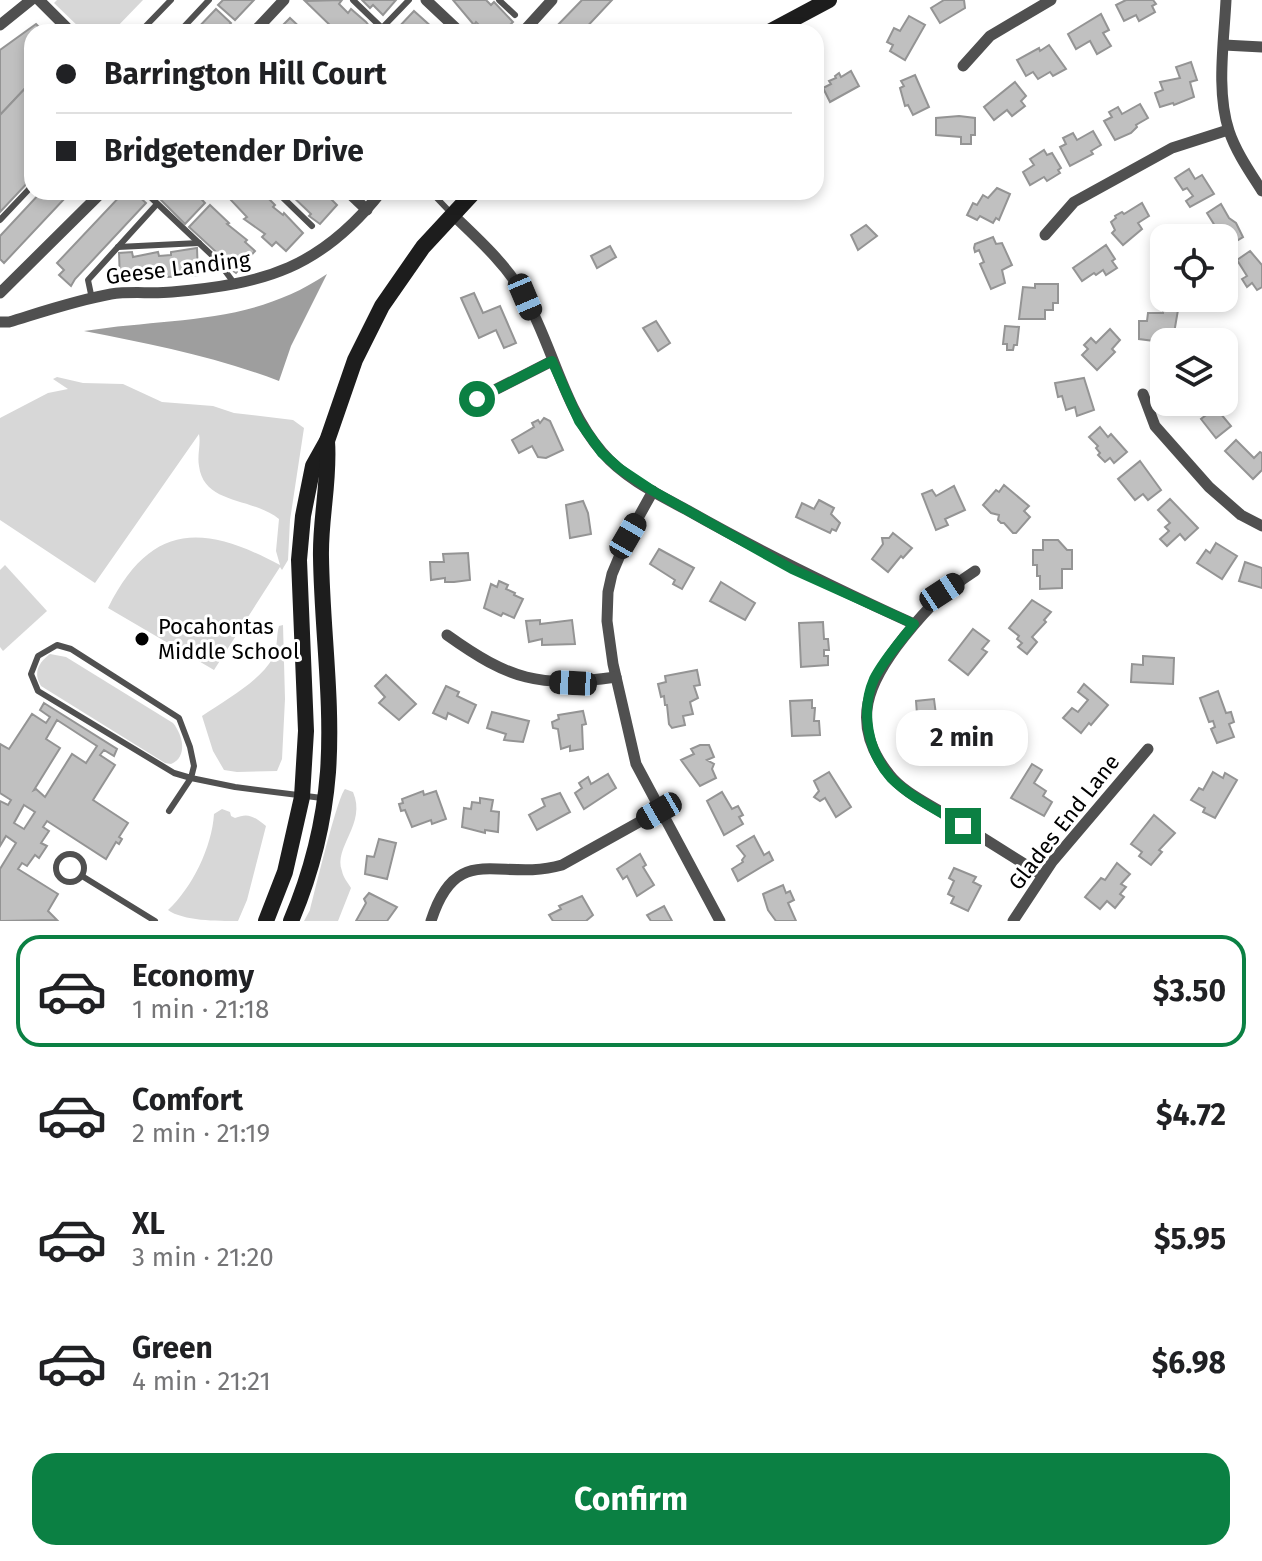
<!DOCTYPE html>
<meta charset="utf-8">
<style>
body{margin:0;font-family:"Fira Sans",sans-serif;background:#f2f2f2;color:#202124;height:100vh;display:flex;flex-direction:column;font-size:30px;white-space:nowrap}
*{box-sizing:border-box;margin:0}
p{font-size:26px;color:#757577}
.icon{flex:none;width:44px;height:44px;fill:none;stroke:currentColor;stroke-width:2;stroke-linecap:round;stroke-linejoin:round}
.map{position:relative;height:921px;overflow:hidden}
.sheet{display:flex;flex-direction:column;background:#fff;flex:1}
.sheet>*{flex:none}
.banner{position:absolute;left:24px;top:24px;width:800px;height:176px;border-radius:24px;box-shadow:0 4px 12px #0003;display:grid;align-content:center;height:176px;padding:0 32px;background:#fff}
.controls{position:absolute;left:1150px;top:224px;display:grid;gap:16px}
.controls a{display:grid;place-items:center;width:88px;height:88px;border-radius:16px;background:#fff;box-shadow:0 4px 12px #0003;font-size:40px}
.end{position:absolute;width:36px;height:36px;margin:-18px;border:10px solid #0b8043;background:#fff;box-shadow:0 0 0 4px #fff}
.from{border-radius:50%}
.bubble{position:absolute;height:56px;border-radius:24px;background:#fff;box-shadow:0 4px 12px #0003;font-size:26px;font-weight:700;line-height:56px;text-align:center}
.car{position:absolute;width:24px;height:48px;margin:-24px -12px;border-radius:10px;box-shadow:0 0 6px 2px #0007;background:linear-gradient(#222 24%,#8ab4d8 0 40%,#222 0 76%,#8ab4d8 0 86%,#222 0)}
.banner b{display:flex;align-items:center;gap:28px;height:76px;font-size:30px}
.banner b+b{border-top:2px solid #e0e0e0}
.banner i{width:20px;height:20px;background:#202124}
ul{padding:14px 0 0;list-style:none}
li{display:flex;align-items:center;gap:24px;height:112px;margin:0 16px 12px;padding:0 16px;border:4px solid transparent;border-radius:24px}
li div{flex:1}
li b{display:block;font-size:30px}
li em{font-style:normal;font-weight:700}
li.active{border-color:#0b8043}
li>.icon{width:72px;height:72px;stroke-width:1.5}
.primary-button{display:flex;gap:16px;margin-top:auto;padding:16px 32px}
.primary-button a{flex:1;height:92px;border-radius:24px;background:#0b8043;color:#fff;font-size:32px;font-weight:700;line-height:92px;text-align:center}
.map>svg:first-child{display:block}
</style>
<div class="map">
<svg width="1262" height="921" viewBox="0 0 1262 921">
<rect width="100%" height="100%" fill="#fff"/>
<g fill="#d7d7d7">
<polygon points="57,0 143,0 112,32 84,32 54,3"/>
<path d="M57,377L83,383L123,384L162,402L213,406L234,413L293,420L304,428L290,520L288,560L282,570L280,567L214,670L108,608C151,522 203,524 280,565L276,551L279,519C252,497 204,505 199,466C197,455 201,444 199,434L95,583L0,520V418L48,393L68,389L53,379Z"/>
<polygon points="5,565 47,611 3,651 0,647 0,570"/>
<path d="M283,625L285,699L282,759L277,771L237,772L224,770L213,751L202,716C225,700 258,683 273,658C278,648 276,636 279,626Z"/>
<path d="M50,654L66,657L173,723C183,735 188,757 171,764L165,763L41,686C33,673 38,663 50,654Z"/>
<path d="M345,789L353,792C367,824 333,847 342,871C343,877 348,883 351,888L338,921H304L310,910C315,891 337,798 345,789Z"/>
<path d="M222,809L230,812L231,816L235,818C249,812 254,817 266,826L247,900L238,921C217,921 183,921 168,910C192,888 212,847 214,814Z"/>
</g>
<path fill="#9e9e9e" d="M327,274L291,346L279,381C216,357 151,344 84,331C171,317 250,326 327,274Z"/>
<g fill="#c0c0c0" stroke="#949494" stroke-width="2" fill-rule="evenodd">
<polygon points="223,0 254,0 235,20 218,5"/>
<polygon points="342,0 339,4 348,13 351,9 366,22 370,27 366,32 337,32 305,1"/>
<polygon points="362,0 396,0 383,15 373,5 370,8"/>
<polygon points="453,0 486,0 491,5 494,2 513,22 503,32 486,32 476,22 474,25"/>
<polygon points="582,0 612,0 582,32 551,32"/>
<polygon points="944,0 964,0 965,8 940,23 931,8"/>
<polygon points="1126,0 1153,0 1156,4 1152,6 1155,12 1139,21 1136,15 1124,21 1116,5"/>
<polygon points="216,9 231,23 223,32 194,32"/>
<polygon points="414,11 434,29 432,32 395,31"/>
<polygon points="1101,14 1109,30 1103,33 1111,46 1097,54 1090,41 1076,49 1068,34"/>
<polygon points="909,16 925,25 905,60 890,51 893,45 887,42 894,28 900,31"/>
<polygon points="290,18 305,32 276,32"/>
<polygon points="36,24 44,32 32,32 32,81 0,115 0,50"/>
<polygon points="1049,45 1066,69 1053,76 1050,72 1038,79 1033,72 1026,76 1017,60 1039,48 1040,51"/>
<polygon points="1191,62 1197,80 1190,82 1194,97 1174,105 1173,103 1160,107 1155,93 1163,90 1160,82 1180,78 1176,67"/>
<polygon points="851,71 859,86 830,102 823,88 831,84 829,81 836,78 835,76 839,73 841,77"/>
<polygon points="915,75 929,107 913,115 908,105 905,106 900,88 904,86 901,81"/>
<polygon points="32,81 32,178 0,212 0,115"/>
<polygon points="1015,82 1026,96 1021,101 1025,106 1012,116 1007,110 994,120 984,107"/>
<polygon points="1140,104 1148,118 1136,125 1137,127 1131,133 1115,140 1104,121 1112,117 1109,112 1118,107 1122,114"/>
<polygon points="959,116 975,118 975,135 971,135 971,144 961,144 961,137 936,135 936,118"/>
<polygon points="1093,131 1101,145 1091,151 1093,154 1070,166 1060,147 1066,144 1063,138 1073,133 1077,140"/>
<polygon points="1044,150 1047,155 1052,153 1061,168 1058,170 1060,173 1047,181 1044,177 1030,185 1023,172 1034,165 1030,159"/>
<polygon points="1189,169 1195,179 1202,175 1214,194 1190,207 1186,201 1193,196 1187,188 1183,190 1175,178"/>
<polygon points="997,188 1010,194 999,220 996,218 993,223 980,216 977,220 967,215 973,203 977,205 983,195 988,198"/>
<polygon points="41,192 61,192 66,197 4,263 0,259 0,236"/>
<polygon points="124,192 134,192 146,203 75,279 71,286 59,275 64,270 57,263"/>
<polygon points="153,192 195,192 205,203 185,224"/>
<polygon points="234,192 258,192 264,198 266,196 275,205 273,207 283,215 284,213 303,233 286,251 276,242 272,246 262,237 265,234 244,219 247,217 229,198"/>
<polygon points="288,192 327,192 327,195 337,205 320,224 309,216 311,214"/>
<polygon points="1142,203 1149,216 1138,223 1142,229 1123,245 1112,233 1115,230 1111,222 1116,218 1115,216 1122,212 1124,214"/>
<polygon points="1221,204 1229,218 1236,223 1243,237 1228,246 1226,242 1224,243 1224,238 1214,238 1220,234 1207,213"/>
<polygon points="210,205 229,223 227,224 247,240 245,242 255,251 236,273 225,265 227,262 189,227"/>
<polygon points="866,225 877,236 858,250 851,235"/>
<polygon points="993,237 996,244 1002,243 1012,265 1002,270 1005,283 991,289 980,264 984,262 979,250 975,252 974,248 975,244"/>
<polygon points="1106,245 1115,259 1112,261 1117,268 1106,275 1103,270 1096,275 1094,273 1082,281 1073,268"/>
<polygon points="610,246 616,257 597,268 591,256"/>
<polygon points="197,248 198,275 120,280 119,253 132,252 133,257 158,252 159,256 171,255 171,252"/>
<polygon points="1250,251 1262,265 1262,287 1257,290 1252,283 1247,287 1242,279 1247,276 1237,260"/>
<polygon points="1035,284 1058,284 1058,303 1053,303 1053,310 1045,310 1045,319 1019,319 1023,287 1035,288"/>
<polygon points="474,293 483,313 500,306 516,343 504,348 496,330 479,338 461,298"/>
<polygon points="1163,310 1178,310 1173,339 1154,341 1139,339 1139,321 1147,321 1148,313 1163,313"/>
<polygon points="656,321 670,343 658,351 643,328"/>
<polygon points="1005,326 1019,327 1017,345 1014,345 1013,350 1007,350 1007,344 1003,344"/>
<polygon points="1110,329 1120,340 1112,349 1115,352 1097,370 1082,355 1088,349 1084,345 1091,338 1096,343"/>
<polygon points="1084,378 1094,410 1077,416 1075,407 1066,410 1062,396 1058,397 1055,383"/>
<polygon points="1207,402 1221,402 1215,407 1231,426 1216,438 1201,419 1206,415 1202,410 1209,404"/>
<polygon points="544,418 550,421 563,450 546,458 538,457 532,446 519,453 512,440 534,427 532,423 538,420 540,423"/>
<polygon points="1100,427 1108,437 1111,434 1127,452 1114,463 1110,458 1105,462 1098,455 1100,453 1096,448 1098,446 1089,437"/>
<polygon points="1236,440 1254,458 1260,452 1262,453 1262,470 1253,479 1225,451"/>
<polygon points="1140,461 1161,490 1148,500 1143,494 1135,500 1118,479"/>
<polygon points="1004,485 1029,506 1024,511 1030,517 1016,533 1013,533 1004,523 1001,523 998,520 999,515 991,513 983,505 996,490 999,492"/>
<polygon points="954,486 965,510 945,519 948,525 936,530 922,494 932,490 936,496"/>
<polygon points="1170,499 1198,528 1185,540 1180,534 1167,546 1160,539 1169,531 1165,527 1170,523 1158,510"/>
<polygon points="819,500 834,508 831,514 840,523 836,531 832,529 830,533 796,517 802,503 814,509"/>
<polygon points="583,501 588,513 591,534 570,538 566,505"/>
<polygon points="893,533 912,548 903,558 901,556 888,572 872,559 883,544 882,538 889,538"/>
<polygon points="1043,540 1058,540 1067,550 1072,550 1072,569 1062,569 1062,588 1040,589 1040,576 1037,576 1037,565 1033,565 1033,550 1043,550"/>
<polygon points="1216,543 1237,556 1222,579 1197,563 1206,550 1210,553"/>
<polygon points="659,549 694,568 682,589 673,584 675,580 650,564"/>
<polygon points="468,553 470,580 454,582 445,582 445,578 431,580 430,562 444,562 443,554"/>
<polygon points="1245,562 1262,568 1262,588 1239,581"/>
<polygon points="499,581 508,585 506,589 515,593 514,595 523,599 514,618 503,613 501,616 484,608 491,584 497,587"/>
<polygon points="721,582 755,603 745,620 710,601"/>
<polygon points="1032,600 1051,612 1044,620 1046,622 1032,637 1037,642 1027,654 1018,647 1022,643 1017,639 1019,636 1009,628"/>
<polygon points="540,620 540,624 572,620 575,644 542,645 542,639 529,642 526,621"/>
<polygon points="823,622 824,639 828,639 829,650 824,650 824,656 828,656 828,665 801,667 799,623"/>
<polygon points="973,629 989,641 982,649 987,652 968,675 949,660"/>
<polygon points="1143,656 1174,658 1173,684 1131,682 1132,664 1143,665"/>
<polygon points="697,670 700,685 694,686 698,698 690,702 693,714 683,716 685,725 672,728 669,724 667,705 665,705 664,696 661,697 658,684 666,682 665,676"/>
<polygon points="386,675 416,704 399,720 379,703 385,697 375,686"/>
<polygon points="1084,684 1108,705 1091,725 1089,723 1081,733 1063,718 1072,708 1078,712 1088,700 1078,692"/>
<polygon points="446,686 459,692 457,696 476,705 468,723 448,713 446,719 433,713"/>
<polygon points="1218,691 1226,713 1231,712 1234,722 1229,724 1234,737 1217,743 1211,729 1215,727 1213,721 1209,722 1200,698"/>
<polygon points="934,699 936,715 932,715 933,722 940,721 938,739 915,741 913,715 917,714 916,701"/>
<polygon points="812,700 812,708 815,708 814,721 819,721 820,735 792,736 790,701"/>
<path d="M44,703L117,749L114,756L104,750L100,755L115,765L93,800L128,823L119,837L122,839L119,844L116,842L106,859L47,821L43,827L49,831L41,843L47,846L39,858L35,855L27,866L22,863L18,869L58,894L48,911L57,920L0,921V869L16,843L6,836L0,846V801L8,805L11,800L0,793V744L9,749L32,714L46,723L50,717L40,710ZM57,720L97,746L86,763L72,754L45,797L36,789L34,790L60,748L46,739ZM24,805L35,812L24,829L14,823Z"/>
<polygon points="583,711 586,724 582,725 583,749 570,751 570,746 561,749 558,729 553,728 552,722 559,719 558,715"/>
<polygon points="492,712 529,721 523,742 504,740 506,734 487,728"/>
<polygon points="700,745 709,745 714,757 707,760 714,764 712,769 716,778 700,786 681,760 694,754 691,749"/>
<polygon points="1032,764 1042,770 1034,783 1046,791 1043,796 1052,802 1044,816 1011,798"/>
<polygon points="829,772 851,807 836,817 825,798 820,801 814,797 819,791 814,781"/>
<polygon points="1213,772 1223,778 1225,773 1237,780 1215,818 1203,812 1205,808 1191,800 1199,788 1203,790"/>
<polygon points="608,774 616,788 584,809 575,793 582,788 579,783 588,777 591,784"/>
<polygon points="423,791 424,795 436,791 446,819 432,824 431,820 412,827 405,810 401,811 399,804 403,803 402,799"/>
<polygon points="722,792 732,809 738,806 743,815 739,817 743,824 724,835 707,801"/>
<polygon points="560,793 570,812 537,830 529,815 545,806 542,799"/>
<polygon points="480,798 493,800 491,811 499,812 498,832 485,830 485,833 462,827 464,808 471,809 472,802 480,803"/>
<polygon points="1154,815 1175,833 1159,850 1162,852 1151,865 1139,856 1142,852 1131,844"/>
<polygon points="754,836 764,855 769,852 773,860 738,881 732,869 743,862 742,860 745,856 737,846"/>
<polygon points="379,839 396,843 387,879 365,874 367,856 374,857"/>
<polygon points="640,854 646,865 643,867 654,885 637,896 627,876 623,879 617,869"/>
<polygon points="1117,863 1130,874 1121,884 1126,887 1120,894 1124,897 1115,908 1107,901 1100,909 1085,897 1101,878 1105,880"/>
<polygon points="954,868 976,877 973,882 981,886 968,911 951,903 954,897 948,894 954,881 949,878"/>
<polygon points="783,885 786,893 790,891 794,900 788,903 796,921 776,921 768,910 763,894"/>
<polygon points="369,893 397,907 387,921 356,921 366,903 364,899"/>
<polygon points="582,896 593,915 586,921 553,921 549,915 561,909 559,906"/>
<polygon points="664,906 672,921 651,921 647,915"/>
</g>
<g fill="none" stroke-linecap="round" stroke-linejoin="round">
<g stroke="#505050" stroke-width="6">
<polyline points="353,0 382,28 409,0"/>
<polyline points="499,0 515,15"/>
<polyline points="140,32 171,0"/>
<polyline points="179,32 209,0"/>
<polyline points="145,192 217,260 234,283"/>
<polyline points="277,192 312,226"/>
<polyline points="431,192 451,213"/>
<polyline points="0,220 32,186"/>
<polyline points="118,247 199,243"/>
<polyline points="92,299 88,280 157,204"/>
<polygon points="57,645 71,649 179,718 190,747 194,766 191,778 174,773 38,691 31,674 38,656"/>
<polyline points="169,811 191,778 235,787 322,798"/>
<circle cx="70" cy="868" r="14"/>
<polyline points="82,876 155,921"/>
</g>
<g stroke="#505050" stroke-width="11">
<polyline points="39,0 71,32"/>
<polyline points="426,0 460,32"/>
<path d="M1226,0C1224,42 1216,91 1229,131C1236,152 1250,172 1262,191"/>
<polyline points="0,25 31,0"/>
<polyline points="254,32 284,0"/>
<polyline points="523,32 552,0"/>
<polyline points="1224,45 1262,47"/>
<polyline points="963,66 990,36 1051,0"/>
<polyline points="348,192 367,210"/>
<path d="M452,214C478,239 505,263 524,295C553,346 563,407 602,452C624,478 657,494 687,510C761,552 837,589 914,624"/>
<polyline points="1045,235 1074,202 1172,148 1228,130"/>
<polyline points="0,293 102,192"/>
<path d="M0,322H9C42,312 77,300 111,294C131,291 152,294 172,292C265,284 321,268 381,192"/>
<polyline points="1143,394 1155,426 1209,487 1241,515 1262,526"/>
<polyline points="477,399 552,361"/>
<polyline points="653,491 628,536 612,574 608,592 607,621 613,664 636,764 720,921"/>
<path d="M975,571C943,592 929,606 904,637C869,681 848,723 889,774C902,791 925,802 943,813C976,834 1009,854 1042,875"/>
<path d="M447,635C510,680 539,688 616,677"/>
<path d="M431,921C457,839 500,883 562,865L659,811"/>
<polyline points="1013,921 1052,862 1148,749"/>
</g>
<g stroke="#1d1d1d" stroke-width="16">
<polyline points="769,32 829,0"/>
<polyline points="266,921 285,872 302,797 306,731 299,560 303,516 313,466 327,441 355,360 382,306 423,247 474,192"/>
<path d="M291,921C311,874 324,823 328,772C333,701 322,629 321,557C320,519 330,480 327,441"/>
</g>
</g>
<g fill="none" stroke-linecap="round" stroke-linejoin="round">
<path stroke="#0b8043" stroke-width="10" d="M477,399L552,361L579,421L602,453L620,469L653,491L792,569L914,624C900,642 884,659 874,679C860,711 868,752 891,778C911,798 940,811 963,826"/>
</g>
<circle fill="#000" stroke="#fff" stroke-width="3" cx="142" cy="639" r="8"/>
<g text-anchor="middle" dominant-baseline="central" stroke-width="6" stroke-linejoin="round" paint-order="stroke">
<g font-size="22" fill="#000" stroke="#fff">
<text transform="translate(178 268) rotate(-7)">Geese Landing</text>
<text transform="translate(1064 822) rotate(-52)">Glades End Lane</text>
</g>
<g font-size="22" fill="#000" stroke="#fff" text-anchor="start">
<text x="158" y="626">Pocahontas<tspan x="158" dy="25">Middle School</tspan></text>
</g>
</g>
</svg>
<div class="controls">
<a><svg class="icon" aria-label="locate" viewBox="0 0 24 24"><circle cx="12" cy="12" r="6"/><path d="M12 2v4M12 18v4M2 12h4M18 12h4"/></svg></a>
<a><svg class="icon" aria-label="layers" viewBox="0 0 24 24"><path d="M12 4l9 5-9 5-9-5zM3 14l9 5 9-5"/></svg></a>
</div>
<i class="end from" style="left:477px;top:399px"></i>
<i class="end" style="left:963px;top:826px"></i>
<div class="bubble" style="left:896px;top:710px;width:132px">2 min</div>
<i class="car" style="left:525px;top:297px;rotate:157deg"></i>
<i class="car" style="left:628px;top:536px;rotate:30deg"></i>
<i class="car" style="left:942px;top:592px;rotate:57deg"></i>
<i class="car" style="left:573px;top:683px;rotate:273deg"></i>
<i class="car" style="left:659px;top:811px;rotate:240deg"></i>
<div class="banner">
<b><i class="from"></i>Barrington Hill Court</b>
<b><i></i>Bridgetender Drive</b>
</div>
</div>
<section class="sheet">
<ul>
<li class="active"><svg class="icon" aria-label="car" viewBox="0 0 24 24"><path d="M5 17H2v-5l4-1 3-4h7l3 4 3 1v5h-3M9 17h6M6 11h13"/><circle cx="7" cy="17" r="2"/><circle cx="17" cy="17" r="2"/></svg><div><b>Economy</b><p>1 min · 21:18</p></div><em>$3.50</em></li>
<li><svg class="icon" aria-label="car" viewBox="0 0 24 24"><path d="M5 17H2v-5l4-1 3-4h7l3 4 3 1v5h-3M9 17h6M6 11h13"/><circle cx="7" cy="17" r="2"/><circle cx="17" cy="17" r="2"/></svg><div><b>Comfort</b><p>2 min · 21:19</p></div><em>$4.72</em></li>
<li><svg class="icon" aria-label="car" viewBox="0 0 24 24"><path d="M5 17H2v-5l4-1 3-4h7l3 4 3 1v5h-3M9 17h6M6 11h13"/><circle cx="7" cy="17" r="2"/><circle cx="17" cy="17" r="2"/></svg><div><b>XL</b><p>3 min · 21:20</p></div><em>$5.95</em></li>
<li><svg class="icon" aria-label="car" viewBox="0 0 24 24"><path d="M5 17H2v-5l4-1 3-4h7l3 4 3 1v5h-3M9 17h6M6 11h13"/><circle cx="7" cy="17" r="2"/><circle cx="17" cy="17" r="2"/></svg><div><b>Green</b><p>4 min · 21:21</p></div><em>$6.98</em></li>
</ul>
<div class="primary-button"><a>Confirm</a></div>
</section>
